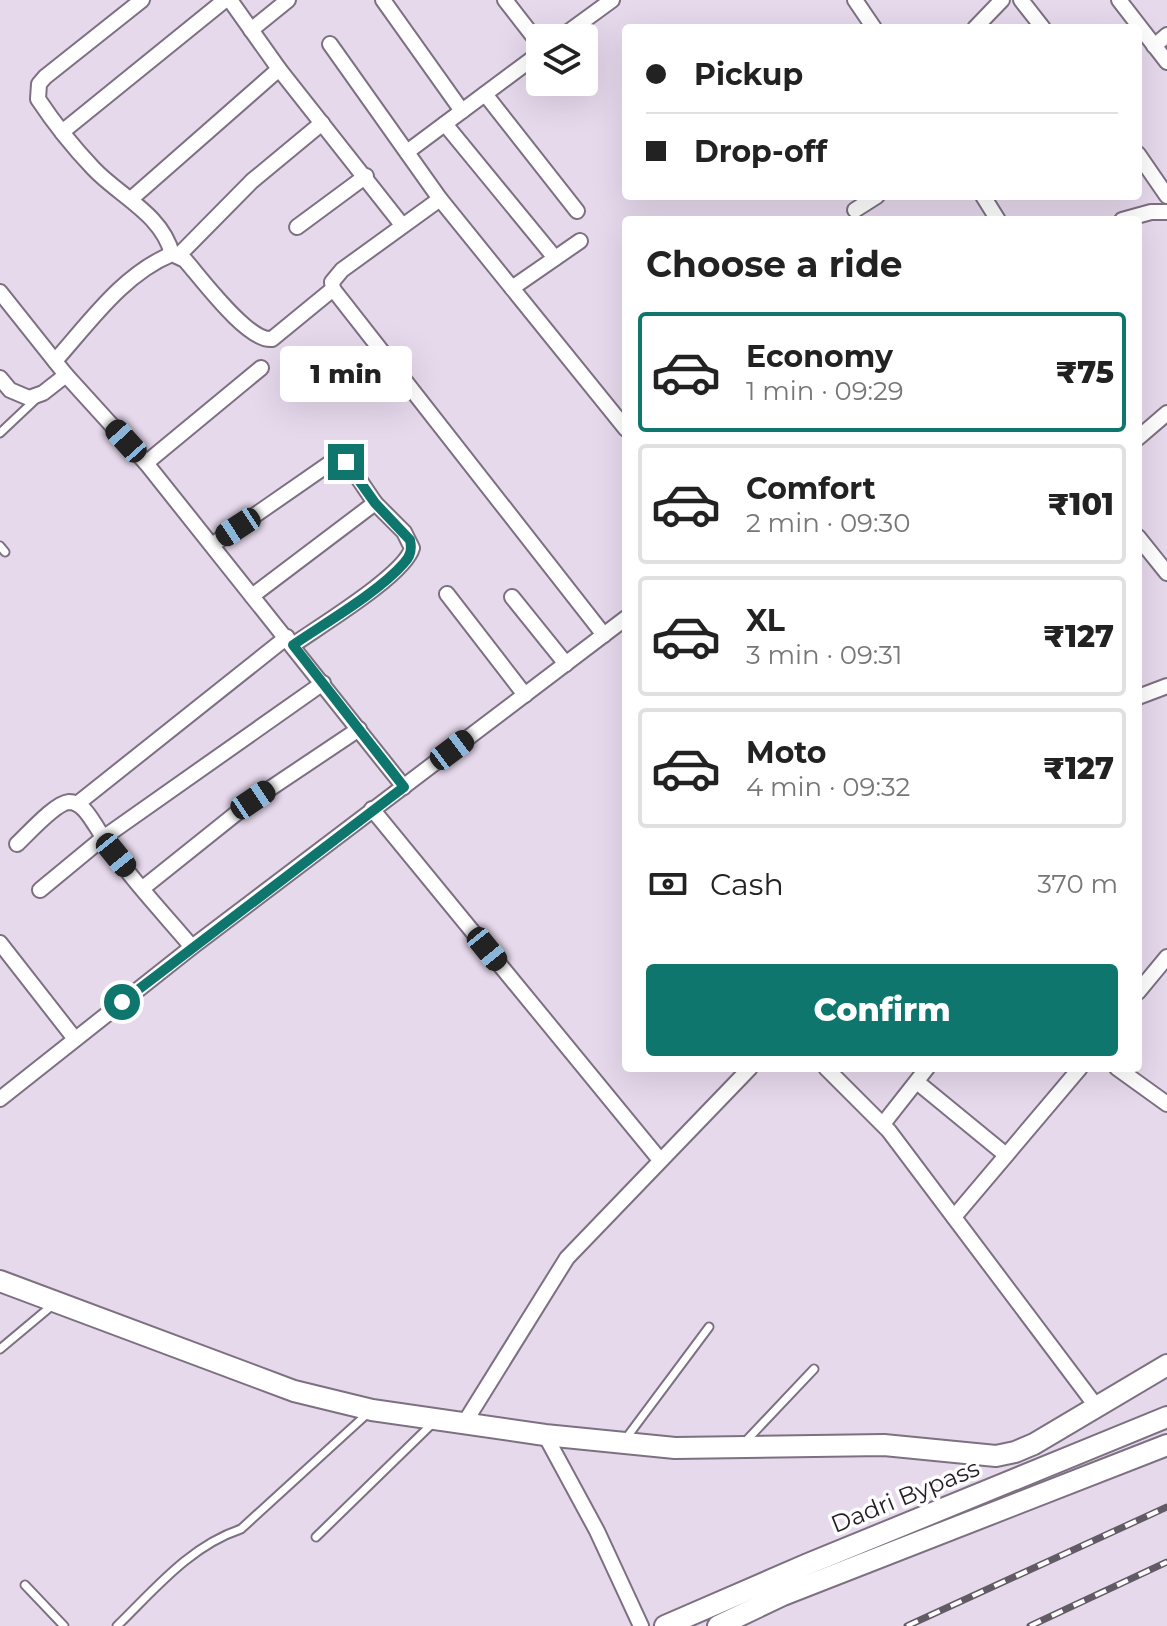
<!DOCTYPE html>
<meta charset="utf-8">
<style>
body{margin:0;font-family:Montserrat,sans-serif;background:#f6f6f6;color:#222;height:100vh;display:flex;flex-direction:column;font-size:30px;white-space:nowrap}
*{box-sizing:border-box;margin:0}
p{font-size:26px;color:#767676}
.icon{flex:none;width:44px;height:44px;fill:none;stroke:currentColor;stroke-width:2;stroke-linecap:round;stroke-linejoin:round}
.map{position:relative;flex:1;overflow:hidden}
.drawer{position:absolute;left:622px;top:216px;width:520px;height:856px;display:flex;flex-direction:column;background:#fff;border-radius:8px;box-shadow:0 8px 32px #0002}
.drawer>*{flex:none}
.top-card{position:absolute;left:622px;top:24px;width:520px;height:176px;border-radius:8px;box-shadow:0 8px 32px #0002;display:grid;align-content:center;height:176px;padding:0 24px;background:#fff}
.controls{position:absolute;left:526px;top:24px;display:grid;gap:16px}
.controls a{display:grid;place-items:center;width:72px;height:72px;border-radius:8px;background:#fff;box-shadow:0 8px 32px #0002;font-size:40px}
.end{position:absolute;width:36px;height:36px;margin:-18px;border:10px solid #0f766e;background:#fff;box-shadow:0 0 0 4px #fff}
.from{border-radius:50%}
.bubble{position:absolute;height:56px;border-radius:8px;background:#fff;box-shadow:0 8px 32px #0002;font-size:26px;font-weight:800;line-height:56px;text-align:center}
.car{position:absolute;width:24px;height:48px;margin:-24px -12px;border-radius:10px;box-shadow:0 0 6px 2px #0007;background:linear-gradient(#222 24%,#8ab4d8 0 40%,#222 0 76%,#8ab4d8 0 86%,#222 0)}
.top-card b{display:flex;align-items:center;gap:28px;height:76px;font-size:30px}
.top-card b+b{border-top:2px solid #e0e0e0}
.top-card i{width:20px;height:20px;background:#222}
ul{padding:0;list-style:none}
li{display:flex;align-items:center;gap:24px;height:120px;margin:0 16px 12px;padding:0 8px;border:4px solid #e0e0e0;border-radius:8px}
li div{flex:1}
li b{display:block;font-size:30px}
li em{font-style:normal;font-weight:800}
li.on{border-color:#0f766e}
li>.icon{width:72px;height:72px;stroke-width:1.5}
h2{padding:0 24px;font-size:36px;line-height:96px}
.pay{display:flex;align-items:center;gap:20px;height:88px;padding:0 24px;font-size:30px}
.pay p{margin-inline-start:auto}
.button{display:flex;gap:16px;margin-top:auto;padding:16px 24px}
.button a{flex:1;height:92px;border-radius:8px;background:#0f766e;color:#fff;font-size:32px;font-weight:800;line-height:92px;text-align:center}
.map>svg:first-child{display:block}
</style>
<div class="map">
<svg width="1167" height="1626" viewBox="0 0 1167 1626">
<rect width="100%" height="100%" fill="#e6d9ec"/>
<g fill="none" stroke-linecap="round" stroke-linejoin="round">
<g stroke="#7c7081" stroke-width="11">
<g id="lane">
<polyline points="0,433 35,400"/>
<polyline points="0,546 5,552"/>
<polyline points="0,1349 55,1303"/>
<polyline points="624,1441 709,1327"/>
<polyline points="744,1443 814,1369"/>
<polyline points="316,1537 434,1422"/>
<polyline points="25,1585 64,1626"/>
<path d="M117,1626C155,1589 190,1546 241,1529L367,1414"/>
</g>
</g>
<g stroke="#7c7081" stroke-width="18">
<g id="street">
<path d="M142,0L45,77L39,84L38,99C54,123 73,147 93,168C119,196 162,214 172,254"/>
<polyline points="230,0 279,69 402,225"/>
<polyline points="383,0 462,111"/>
<polyline points="505,0 540,45"/>
<polyline points="855,0 874,28"/>
<polyline points="1021,0 1043,28"/>
<polyline points="1119,0 1167,62"/>
<polyline points="975,28 1002,0"/>
<polyline points="251,30 288,0"/>
<polyline points="560,38 612,0"/>
<polyline points="330,44 440,199 626,429"/>
<polyline points="1154,46 1167,35"/>
<polyline points="485,94 577,211"/>
<polyline points="445,124 555,258"/>
<polyline points="62,132 225,0"/>
<polyline points="407,152 540,53"/>
<polyline points="1138,154 1167,196"/>
<polyline points="983,196 998,220"/>
<polyline points="131,199 279,69"/>
<polyline points="440,199 342,270 332,282 333,289 604,635"/>
<polyline points="855,210 877,196"/>
<polyline points="1122,220 1151,212 1167,212"/>
<polyline points="297,227 366,176"/>
<polyline points="179,255 252,181 322,123"/>
<polyline points="512,288 580,241"/>
<polyline points="0,292 66,375 146,463 404,787"/>
<path d="M55,361C89,323 123,274 172,254L185,260C201,278 248,342 272,339L333,289"/>
<polyline points="0,378 10,390 29,398 43,393 66,375"/>
<polyline points="1138,438 1167,413"/>
<polyline points="146,463 261,368"/>
<polyline points="1138,537 1167,573"/>
<path d="M212,545L336,459L350,466L375,503L404,532L412,548C405,575 318,627 293,645"/>
<polyline points="447,594 525,695"/>
<polyline points="252,596 375,503"/>
<polyline points="512,597 566,664"/>
<polyline points="1138,697 1167,686"/>
<polyline points="77,804 287,637"/>
<polyline points="372,809 660,1160"/>
<path d="M17,844C28,834 55,803 69,802C82,802 90,817 96,826C122,870 159,908 192,947"/>
<polyline points="143,888 253,800 359,729"/>
<polyline points="40,890 103,838 323,683"/>
<polyline points="0,943 75,1039"/>
<polyline points="1138,992 1167,957"/>
<polyline points="826,1068 889,1131 1096,1406"/>
<polyline points="1117,1068 1167,1104"/>
<polyline points="917,1082 1006,1155"/>
<polyline points="0,1099 192,947 626,618"/>
<polyline points="883,1124 927,1068"/>
<polyline points="954,1217 1080,1068"/>
<polyline points="465,1422 567,1258 750,1068"/>
<polyline points="545,1435 597,1531 641,1626"/>
</g>
</g>
<g stroke="#7c7081" stroke-width="24">
<g id="secondary">
<polyline points="0,1281 294,1391 372,1410 545,1435 675,1448 884,1445 996,1456 1015,1452 1034,1444 1167,1365"/>
<polyline points="665,1626 808,1564 1167,1417"/>
<polyline points="718,1626 783,1595 1167,1445"/>
</g>
</g>
<use href="#lane" stroke="#fff" stroke-width="7"/>
<use href="#street" stroke="#fff" stroke-width="14"/>
<use href="#secondary" stroke="#fff" stroke-width="20"/>
<g stroke="#625b65" stroke-width="7">
<g id="rail">
<polyline points="907,1626 1167,1507"/>
<polyline points="1030,1626 1167,1562"/>
</g>
</g>
<use href="#rail" stroke="#fff" stroke-width="4" stroke-dasharray="12" stroke-linecap="butt"/>
</g>
<g fill="none" stroke-linecap="round" stroke-linejoin="round">
<path stroke="#0f766e" stroke-width="10" d="M122,1002L404,787L293,645C325,623 379,592 404,563C411,556 412,549 410,540L375,503L346,462"/>
</g>
<g text-anchor="middle" dominant-baseline="central" stroke-width="7" stroke-linejoin="round" paint-order="stroke">
<g font-size="24" fill="#241f26" stroke="#fff">
<text transform="translate(905 1496) rotate(-22)">Dadri Bypass</text>
</g>
</g>
</svg>
<div class="controls">
<a><svg class="icon" aria-label="layers" viewBox="0 0 24 24"><path d="M12 4l9 5-9 5-9-5zM3 14l9 5 9-5"/></svg></a>
</div>
<i class="end from" style="left:122px;top:1002px"></i>
<i class="end" style="left:346px;top:462px"></i>
<div class="bubble" style="left:280px;top:346px;width:132px">1 min</div>
<i class="car" style="left:126px;top:441px;rotate:318deg"></i>
<i class="car" style="left:238px;top:527px;rotate:237deg"></i>
<i class="car" style="left:452px;top:750px;rotate:53deg"></i>
<i class="car" style="left:253px;top:800px;rotate:56deg"></i>
<i class="car" style="left:116px;top:855px;rotate:141deg"></i>
<i class="car" style="left:487px;top:949px;rotate:141deg"></i>
<div class="top-card">
<b><i class="from"></i>Pickup</b>
<b><i></i>Drop-off</b>
</div>
<section class="drawer">
<h2>Choose a ride</h2>
<ul>
<li class="on"><svg class="icon" aria-label="car" viewBox="0 0 24 24"><path d="M5 17H2v-5l4-1 3-4h7l3 4 3 1v5h-3M9 17h6M6 11h13"/><circle cx="7" cy="17" r="2"/><circle cx="17" cy="17" r="2"/></svg><div><b>Economy</b><p>1 min · 09:29</p></div><em>₹75</em></li>
<li><svg class="icon" aria-label="car" viewBox="0 0 24 24"><path d="M5 17H2v-5l4-1 3-4h7l3 4 3 1v5h-3M9 17h6M6 11h13"/><circle cx="7" cy="17" r="2"/><circle cx="17" cy="17" r="2"/></svg><div><b>Comfort</b><p>2 min · 09:30</p></div><em>₹101</em></li>
<li><svg class="icon" aria-label="car" viewBox="0 0 24 24"><path d="M5 17H2v-5l4-1 3-4h7l3 4 3 1v5h-3M9 17h6M6 11h13"/><circle cx="7" cy="17" r="2"/><circle cx="17" cy="17" r="2"/></svg><div><b>XL</b><p>3 min · 09:31</p></div><em>₹127</em></li>
<li><svg class="icon" aria-label="car" viewBox="0 0 24 24"><path d="M5 17H2v-5l4-1 3-4h7l3 4 3 1v5h-3M9 17h6M6 11h13"/><circle cx="7" cy="17" r="2"/><circle cx="17" cy="17" r="2"/></svg><div><b>Moto</b><p>4 min · 09:32</p></div><em>₹127</em></li>
</ul>
<div class="pay"><svg class="icon" aria-label="cash" viewBox="0 0 24 24"><path d="M3 7h18v10H3z"/><circle cx="12" cy="12" r="2"/></svg>Cash<p>370 m</p></div>
<div class="button"><a>Confirm</a></div>
</section>
</div>
